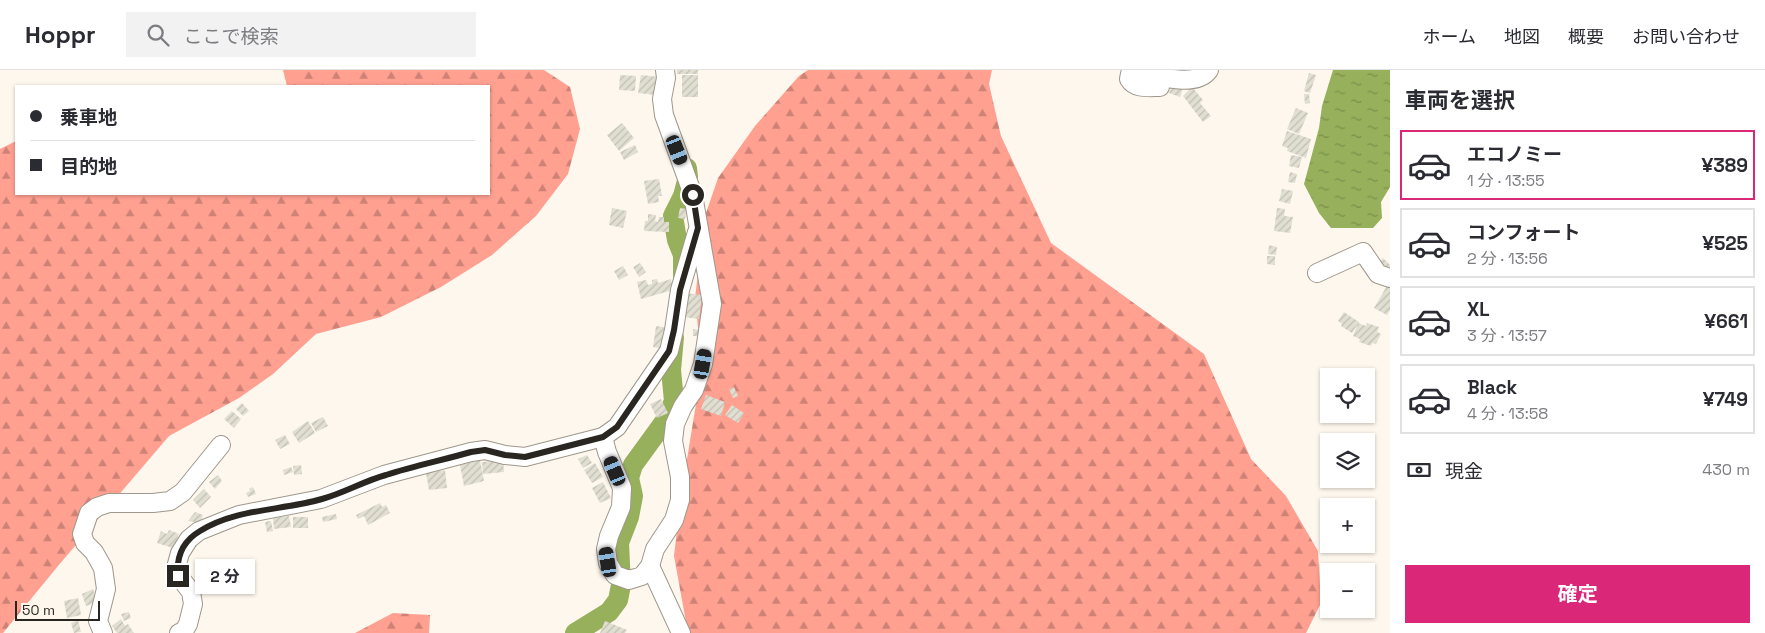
<!DOCTYPE html>
<html lang="ja">
<meta charset="utf-8">
<style>
body{margin:0;font-family:"Space Grotesk","Noto Sans JP",sans-serif;background:#f2f2f3;color:#2b2b33;height:100vh;display:flex;flex-direction:column;font-size:19px;white-space:nowrap}
*{box-sizing:border-box;margin:0}
p{font-size:16px;color:#7c7c81}
.icon{flex:none;width:28px;height:28px;fill:none;stroke:currentColor;stroke-width:2;stroke-linecap:round;stroke-linejoin:round}
.map{position:relative;flex:1;overflow:hidden}
.side{display:flex;flex-direction:column;background:#fff;width:375px}
.side>*{flex:none}
.top-card{position:absolute;left:15px;top:15px;width:475px;height:110px;border-radius:0px;box-shadow:0 1px 4px #0004;display:grid;align-content:center;height:110px;padding:0 15px;background:#fff}
.tools{position:absolute;left:1320px;top:298px;display:grid;gap:10px}
.tools a{display:grid;place-items:center;width:55px;height:55px;border-radius:0px;background:#fff;box-shadow:0 1px 4px #0004;font-size:25px}
.scale{position:absolute;left:15px;bottom:12px;width:85px;box-sizing:border-box;padding-left:5px;border:2px solid #292622;border-top:0;font-size:14px;line-height:18px;white-space:nowrap;color:#292622;-webkit-text-stroke:4px #fef7ed;paint-order:stroke}
.end{position:absolute;width:22px;height:22px;margin:-11px;border:6px solid #292622;background:#fff;box-shadow:0 0 0 2px #fff}
.from{border-radius:50%}
.bubble{position:absolute;height:35px;border-radius:0px;background:#fff;box-shadow:0 1px 4px #0004;font-size:16px;font-weight:700;line-height:35px;text-align:center}
.car{position:absolute;width:15px;height:30px;margin:-15px -8px;border-radius:6px;box-shadow:0 0 4px 1px #0007;background:linear-gradient(#222 24%,#8ab4d8 0 40%,#222 0 76%,#8ab4d8 0 86%,#222 0)}
.top-card b{display:flex;align-items:center;gap:18px;height:48px;font-size:19px}
.top-card b+b{border-top:1px solid #e1e1e2}
.top-card i{width:12px;height:12px;background:#2b2b33}
ul{padding:0;list-style:none}
li{display:flex;align-items:center;gap:15px;height:70px;margin:0 10px 8px;padding:0 5px;border:2px solid #e1e1e2;border-radius:0px}
li div{flex:1}
li b{display:block;font-size:19px}
li em{font-style:normal;font-weight:700}
li.on{border-color:#db2777}
li>.icon{width:45px;height:45px;stroke-width:1.5}
h2{padding:0 15px;font-size:22px;line-height:60px}
.pay{display:flex;align-items:center;gap:12px;height:55px;padding:0 15px;font-size:19px}
.pay p{margin-inline-start:auto}
.action{display:flex;gap:10px;margin-top:auto;padding:10px 15px}
.action a{flex:1;height:58px;border-radius:0px;background:#db2777;color:#fff;font-size:20px;font-weight:700;line-height:58px;text-align:center}
header{display:flex;align-items:center;gap:30px;box-sizing:border-box;height:70px;padding:0 25px;background:#fff;border-bottom:1px solid #e1e1e2}
header strong{font-size:24px}
nav{display:flex;gap:28px;margin-inline-start:auto;font-size:18px}
.search{width:350px;height:45px;background:#f2f2f3;display:flex;align-items:center;gap:12px;box-sizing:border-box;padding:0 18px;border-radius:0px;color:#7c7c81;font-size:19px}
main{display:flex;flex:1;min-height:0}
.map>svg:first-child{display:block}
</style>
<header>
<strong>Hoppr</strong>
<div class="search"><svg class="icon" aria-label="search" viewBox="0 0 24 24"><circle cx="10" cy="10" r="6"/><path d="M15 15l6 6"/></svg>ここで検索</div>
<nav><a>ホーム</a><a>地図</a><a>概要</a><a>お問い合わせ</a></nav>
</header>
<main>
<div class="map">
<svg width="1390" height="563" viewBox="0 0 1390 563">
<defs>
<pattern id="forest-firs" width="22" height="20" patternUnits="userSpaceOnUse" patternTransform="scale(1.25)"><rect width="22" height="20" fill="#ffa091"/><path d="M5 1l3.5 6h-7zM16 11l3.5 6h-7z" fill="#ce8276"/></pattern>
<pattern id="water-ripples" width="26" height="14" patternUnits="userSpaceOnUse" patternTransform="scale(1.25)"><rect width="26" height="14" fill="#96b05b"/><path d="M2 4q2-2 4 0t4 0M15 11q2-2 4 0t4 0" fill="none" stroke="#7a8f4b"/></pattern>
<pattern id="building-hatch" width="6" height="6" patternUnits="userSpaceOnUse" patternTransform="scale(1.25)"><rect width="6" height="6" fill="#e1dfd1"/><path d="M-1 1l2-2M0 6l6-6M5 7l2-2" fill="none" stroke="#c1bfb3"/></pattern>
</defs>
<rect width="100%" height="100%" fill="#fef7ed"/>
<g fill="url(#forest-firs)">
<polygon points="283,0 544,0 570,17 580,59 568,104 536,146 492,185 441,217 381,247 316,264 273,304 239,328 169,366 58,496 3,563 0,563 0,79 16,71 16,124 489,124 489,16 287,16"/>
<polygon points="808,0 992,0 989,14 1001,66 1051,173 1204,284 1251,389 1286,426 1318,481 1321,533 1306,563 688,563 674,486 681,426 702,297 695,228 705,146 718,108 755,56 799,6"/>
<polygon points="393,543 430,545 429,563 355,563"/>
</g>
<polygon fill="url(#water-ripples)" points="1333,0 1390,0 1390,117 1381,132 1382,148 1373,158 1331,158 1319,143 1304,114 1319,58 1322,36"/>
<g fill="none" stroke-linecap="round" stroke-linejoin="round">
<g stroke="#96b05b" stroke-width="20">
<polyline points="683,209 683,185 677,170 673,146 683,126 688,107 687,98"/>
<polyline points="575,563 609,542 618,530 621,515 619,473 629,447 633,426 629,408 633,395 665,351 674,331 671,300 674,267"/>
</g>
</g>
<g fill="url(#building-hatch)">
<rect x="677" y="0" width="21" height="4"/>
<polygon points="1309,3 1316,5 1310,23 1304,21"/>
<polygon points="620,5 636,6 635,21 619,20"/>
<polygon points="641,5 659,7 656,25 638,23"/>
<rect x="682" y="5" width="16" height="22"/>
<polygon points="1173,14 1183,18 1180,27 1169,23"/>
<polygon points="1192,17 1203,30 1200,33 1211,46 1203,52 1183,26"/>
<polygon points="1304,24 1309,24 1310,33 1305,34"/>
<polygon points="1296,38 1308,43 1299,64 1287,59"/>
<polygon points="622,53 634,68 619,81 607,65"/>
<polygon points="1287,61 1311,69 1306,88 1287,81 1288,78 1282,76"/>
<polygon points="635,75 638,82 624,90 620,82"/>
<polygon points="1291,85 1302,87 1299,98 1289,96"/>
<polygon points="1290,102 1297,104 1295,113 1288,112"/>
<polygon points="659,109 662,126 658,126 659,132 648,134 644,111"/>
<polygon points="1282,119 1293,121 1290,134 1279,131"/>
<polygon points="612,138 627,141 623,158 609,155"/>
<polygon points="680,138 687,139 685,149 678,148"/>
<polygon points="1277,138 1285,139 1284,146 1293,147 1290,163 1274,161"/>
<polygon points="648,144 656,145 655,151 658,152 659,147 664,147 664,152 669,152 669,162 644,161 645,151 648,151"/>
<polygon points="1269,175 1277,177 1276,185 1268,184"/>
<polygon points="1267,186 1275,186 1275,195 1267,194"/>
<polygon points="1383,188 1390,195 1390,200 1377,195"/>
<polygon points="640,193 646,202 639,207 633,197"/>
<polygon points="623,196 628,205 619,210 614,201"/>
<polygon points="657,209 658,213 671,209 673,220 641,229 637,212 646,210 648,215 652,214 652,210"/>
<polygon points="1388,214 1390,215 1390,240 1387,245 1374,238"/>
<polygon points="684,223 702,225 699,249 684,247"/>
<polygon points="1344,242 1359,252 1352,263 1341,256 1342,254 1338,251"/>
<polygon points="1358,253 1366,256 1367,253 1379,257 1377,262 1381,264 1376,274 1372,273 1371,276 1359,272 1360,269 1353,266"/>
<polygon points="656,256 669,258 666,279 653,277"/>
<polygon points="693,259 701,260 700,266 693,266"/>
<polygon points="734,317 738,326 733,328 729,319"/>
<polygon points="706,325 725,332 721,346 701,339"/>
<polygon points="661,329 668,343 657,348 650,334"/>
<polygon points="242,333 249,341 243,346 236,339"/>
<polygon points="732,335 744,343 738,353 725,345"/>
<polygon points="232,341 241,349 234,358 224,349"/>
<polygon points="323,347 328,356 316,362 311,353"/>
<polygon points="308,351 315,363 299,373 292,362"/>
<polygon points="285,365 290,374 280,379 275,370"/>
<polygon points="587,385 592,393 583,398 578,389"/>
<polygon points="480,390 484,411 464,416 460,395"/>
<polygon points="503,390 504,402 483,404 482,392"/>
<polygon points="595,393 603,407 592,413 584,400"/>
<polygon points="301,395 302,404 294,405 293,396"/>
<polygon points="291,397 293,402 284,405 283,400"/>
<polygon points="445,400 447,418 429,420 426,403"/>
<polygon points="218,405 222,411 215,419 209,412"/>
<polygon points="603,412 611,428 600,433 592,418"/>
<polygon points="253,417 256,424 248,427 246,423 250,421 249,419"/>
<polygon points="204,419 211,427 200,438 193,430"/>
<polygon points="380,433 382,437 386,435 390,443 368,455 364,446 358,449 356,445"/>
<polygon points="195,442 203,445 200,453 188,451"/>
<polygon points="336,444 337,449 323,452 322,447"/>
<polygon points="289,446 291,457 274,459 273,448"/>
<rect x="293" y="447" width="15" height="11"/>
<polygon points="271,451 273,461 267,462 265,452"/>
<polygon points="169,460 179,464 173,478 157,473 161,461 167,464"/>
<polygon points="93,519 97,532 86,536 82,524"/>
<polygon points="78,528 81,545 67,548 64,531"/>
<polygon points="129,542 131,548 124,551 121,544"/>
<polygon points="121,549 125,556 128,554 134,563 117,563 112,556"/>
<polygon points="78,550 81,562 74,563 71,553"/>
<polygon points="605,551 627,560 625,563 600,563"/>
</g>
<g fill="none" stroke-linecap="round" stroke-linejoin="round">
<g stroke="#9f978b" stroke-width="20">
<g id="minor">
<path d="M1160,17C1148,17 1135,19 1129,9L1130,4L1136,2C1155,5 1196,19 1209,0"/>
<polyline points="1317,203 1363,182 1378,204 1390,208"/>
<polyline points="603,367 617,357 669,281 674,260 680,220 697,162"/>
<polyline points="650,496 681,563"/>
<polyline points="103,563 98,551 106,519 103,498 94,482 85,473 82,464 89,443 97,437 109,433 153,433 170,431 183,422 221,375"/>
<polyline points="179,563 184,561 188,554 193,534 191,522 179,506 177,494 180,483 189,469 199,461 239,445 321,429 384,405 471,382 485,380 505,385 525,387 603,367 607,382 622,418 621,437 609,466 606,479 608,493 615,505 629,510 642,506 650,496 655,479 674,450 680,430 680,407 673,371 675,354 683,336 694,320 703,294 712,234 693,125 664,45 662,29 666,8 665,0"/>
</g>
</g>
<use href="#minor" stroke="#fff" stroke-width="18"/>
</g>
<g fill="none" stroke-linecap="round" stroke-linejoin="round">
<path stroke="#292622" stroke-width="6" d="M178,506C176,486 183,471 200,461C237,438 281,441 322,429C344,423 364,411 386,405C414,396 443,390 471,382L485,380L505,385L525,387L603,367L617,357L669,281L674,260L680,220L698,158L693,125"/>
</g>
</svg>
<div class="tools">
<a><svg class="icon" aria-label="locate" viewBox="0 0 24 24"><circle cx="12" cy="12" r="6"/><path d="M12 2v4M12 18v4M2 12h4M18 12h4"/></svg></a>
<a><svg class="icon" aria-label="layers" viewBox="0 0 24 24"><path d="M12 4l9 5-9 5-9-5zM3 14l9 5 9-5"/></svg></a>
<a>+</a>
<a>−</a>
</div>
<div class="scale">50 m</div>
<i class="end from" style="left:693px;top:125px"></i>
<i class="end" style="left:178px;top:506px"></i>
<div class="bubble" style="left:195px;top:489px;width:60px">2 分</div>
<i class="car" style="left:677px;top:80px;rotate:158deg"></i>
<i class="car" style="left:703px;top:294px;rotate:10deg"></i>
<i class="car" style="left:615px;top:401px;rotate:337deg"></i>
<i class="car" style="left:608px;top:492px;rotate:351deg"></i>
<div class="top-card">
<b><i class="from"></i>乗車地</b>
<b><i></i>目的地</b>
</div>
</div>
<section class="side">
<h2>車両を選択</h2>
<ul>
<li class="on"><svg class="icon" aria-label="car" viewBox="0 0 24 24"><path d="M5 17H2v-5l4-1 3-4h7l3 4 3 1v5h-3M9 17h6M6 11h13"/><circle cx="7" cy="17" r="2"/><circle cx="17" cy="17" r="2"/></svg><div><b>エコノミー</b><p>1 分 · 13:55</p></div><em>¥389</em></li>
<li><svg class="icon" aria-label="car" viewBox="0 0 24 24"><path d="M5 17H2v-5l4-1 3-4h7l3 4 3 1v5h-3M9 17h6M6 11h13"/><circle cx="7" cy="17" r="2"/><circle cx="17" cy="17" r="2"/></svg><div><b>コンフォート</b><p>2 分 · 13:56</p></div><em>¥525</em></li>
<li><svg class="icon" aria-label="car" viewBox="0 0 24 24"><path d="M5 17H2v-5l4-1 3-4h7l3 4 3 1v5h-3M9 17h6M6 11h13"/><circle cx="7" cy="17" r="2"/><circle cx="17" cy="17" r="2"/></svg><div><b>XL</b><p>3 分 · 13:57</p></div><em>¥661</em></li>
<li><svg class="icon" aria-label="car" viewBox="0 0 24 24"><path d="M5 17H2v-5l4-1 3-4h7l3 4 3 1v5h-3M9 17h6M6 11h13"/><circle cx="7" cy="17" r="2"/><circle cx="17" cy="17" r="2"/></svg><div><b>Black</b><p>4 分 · 13:58</p></div><em>¥749</em></li>
</ul>
<div class="pay"><svg class="icon" aria-label="cash" viewBox="0 0 24 24"><path d="M3 7h18v10H3z"/><circle cx="12" cy="12" r="2"/></svg>現金<p>430 m</p></div>
<div class="action"><a>確定</a></div>
</section>
</main>
